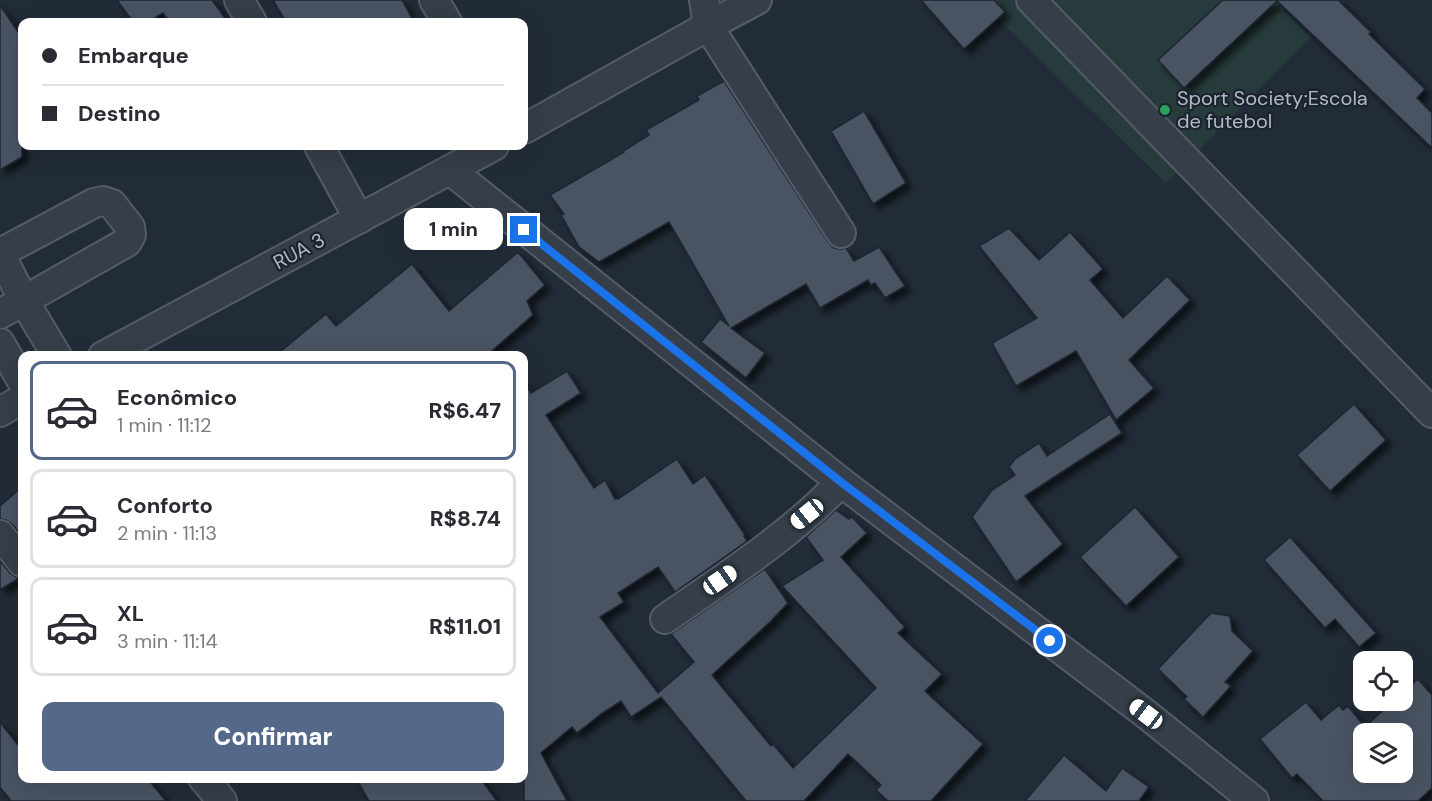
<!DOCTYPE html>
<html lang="pt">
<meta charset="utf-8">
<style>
body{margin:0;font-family:"DM Sans",sans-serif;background:#f2f2f3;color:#2b2b33;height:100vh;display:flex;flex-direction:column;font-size:22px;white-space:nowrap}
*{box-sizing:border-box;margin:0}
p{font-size:20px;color:#7c7c81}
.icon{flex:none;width:33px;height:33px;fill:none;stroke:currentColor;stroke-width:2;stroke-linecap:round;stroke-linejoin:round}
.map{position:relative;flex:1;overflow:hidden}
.panel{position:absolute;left:18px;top:351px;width:510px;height:432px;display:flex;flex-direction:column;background:#fff;border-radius:12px;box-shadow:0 6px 24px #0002}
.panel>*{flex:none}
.top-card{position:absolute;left:18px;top:18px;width:510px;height:132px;border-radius:12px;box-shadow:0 6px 24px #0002;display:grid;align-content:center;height:132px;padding:0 24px;background:#fff}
.controls{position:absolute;left:1353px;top:651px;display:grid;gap:12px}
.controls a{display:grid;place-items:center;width:60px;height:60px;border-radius:12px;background:#fff;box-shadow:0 6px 24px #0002;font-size:30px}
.end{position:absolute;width:27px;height:27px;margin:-14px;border:8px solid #1a73e8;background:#fff;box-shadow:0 0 0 3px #fff}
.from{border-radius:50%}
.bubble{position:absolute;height:42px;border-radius:12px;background:#fff;box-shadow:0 6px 24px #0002;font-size:20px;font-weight:800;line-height:42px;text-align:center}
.car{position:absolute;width:18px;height:36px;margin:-18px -9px;border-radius:8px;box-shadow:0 0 4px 2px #0007;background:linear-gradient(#fff 24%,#345 0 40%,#fff 0 76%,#345 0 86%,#fff 0)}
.top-card b{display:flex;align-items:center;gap:21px;height:57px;font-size:22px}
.top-card b+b{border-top:2px solid #e1e1e2}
.top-card i{width:15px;height:15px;background:#2b2b33}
ul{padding:10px 0 0;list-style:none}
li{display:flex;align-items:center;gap:18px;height:99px;margin:0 12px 9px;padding:0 12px;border:3px solid #e1e1e2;border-radius:12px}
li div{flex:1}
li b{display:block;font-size:22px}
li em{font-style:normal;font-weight:800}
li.on{border-color:#54688a}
li>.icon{width:54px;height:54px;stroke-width:1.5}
.button{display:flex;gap:12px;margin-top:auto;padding:12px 24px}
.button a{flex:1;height:69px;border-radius:12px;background:#54688a;color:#fff;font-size:24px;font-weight:800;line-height:69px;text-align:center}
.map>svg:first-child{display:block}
</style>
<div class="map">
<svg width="1432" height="801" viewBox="0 0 1432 801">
<defs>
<filter id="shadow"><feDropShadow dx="5.5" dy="5.5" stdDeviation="3" flood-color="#0009"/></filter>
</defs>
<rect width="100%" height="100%" fill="#222c38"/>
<polygon fill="#273b3c" points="979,0 1274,0 1311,37 1166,183"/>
<g fill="#485362" stroke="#1d2530" stroke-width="1.5" fill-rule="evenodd" filter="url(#shadow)">
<polygon points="117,0 212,0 228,22 170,22 163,13 148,22 133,22"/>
<polygon points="273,0 402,0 414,22 286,22"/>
<polygon points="921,0 994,0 1005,12 964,49"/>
<polygon points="1223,0 1338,0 1371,32 1369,34 1425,89 1417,98 1432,113 1432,148 1277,1 1184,88 1158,60"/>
<polygon points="0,5 22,38 22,157 0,170"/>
<polygon points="724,81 828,242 834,248 841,249 846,248 854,261 879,247 905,286 885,298 875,283 871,285 868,280 820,308 806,284 731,328 765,353 746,378 701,342 720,319 729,326 669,222 599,262 579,247 561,215 564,214 550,195 624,152 623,151 649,135 646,130 699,100 697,96"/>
<polygon points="864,111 906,183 873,204 831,131"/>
<polygon points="1009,228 1039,260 1070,232 1103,269 1090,280 1123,318 1167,276 1190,300 1129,360 1154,388 1116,420 1076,351 1016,386 992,343 1037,318 979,246"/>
<polygon points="518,252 545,285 527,301 533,315 486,356 275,356 326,314 336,326 412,264 449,311"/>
<polygon points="567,371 581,393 546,415 594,488 605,480 615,499 618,498 618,499 677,459 693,484 705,475 745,535 744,536 747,541 675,592 658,567 618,593 624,602 600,617 658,693 694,662 671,634 765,569 788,603 770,622 712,675 771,746 773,744 793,768 876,688 782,586 823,560 806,537 836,510 849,519 852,517 867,533 841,557 905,627 898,633 942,674 925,691 983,744 931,801 888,801 876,790 881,785 848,754 804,801 746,801 661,697 631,717 621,701 601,714 577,733 572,727 541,753 567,801 524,801 524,381 531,393"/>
<polygon points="1354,404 1386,440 1330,491 1297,455"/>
<polygon points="1110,414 1122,433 1025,496 1063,544 1016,582 972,517 992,490 1015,475 1009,467 1016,458 1039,443 1047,456"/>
<polygon points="22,487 22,536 12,524 6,520 0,519 0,506"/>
<polygon points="1135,507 1179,557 1126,606 1080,557"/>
<polygon points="1290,537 1376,633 1359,647 1335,619 1325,628 1264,560"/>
<polygon points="0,561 10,573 16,577 19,578 0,590"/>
<polygon points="1211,613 1230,616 1232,631 1253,651 1225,682 1231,686 1203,717 1184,699 1187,697 1158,669"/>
<path d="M1418,679L1432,695V788L1418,801H1323L1297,774L1292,778L1260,739L1306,702L1321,720L1339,705L1343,710L1348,706L1365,727L1394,700H1402V693ZM1364,734H1402V772H1364Z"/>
<polygon points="0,722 22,750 22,778 147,778 166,801 11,801 0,787"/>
<polygon points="1064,755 1106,791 1122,768 1149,787 1139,801 1025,801"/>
<polygon points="356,778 480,778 497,801 369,801"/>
</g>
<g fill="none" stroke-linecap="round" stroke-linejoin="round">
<g stroke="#535c67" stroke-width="32">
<g id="minor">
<polyline points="239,0 252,22"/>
<polyline points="434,0 447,22"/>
<polyline points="704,0 708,26 841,233"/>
<polyline points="1031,0 1432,413"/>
<polyline points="524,129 708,26 757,0"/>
<polyline points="319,146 359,219"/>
<polyline points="450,170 841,482 1146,714 1254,801"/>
<polyline points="0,253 94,203 103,201 112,204 130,227 131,235 127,242 0,314"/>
<polyline points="0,254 24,301 57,356"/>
<polyline points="0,343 22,381"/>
<polyline points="103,356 494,146"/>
<polyline points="0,412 22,399"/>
<polyline points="0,535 22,562"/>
<path d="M665,619C725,577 790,536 841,482"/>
<polyline points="203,778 222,801"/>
</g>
</g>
<use href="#minor" stroke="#363e49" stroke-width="28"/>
</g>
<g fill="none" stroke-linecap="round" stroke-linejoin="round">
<polyline stroke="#1a73e8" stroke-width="8" points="524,230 841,482 1050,641"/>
</g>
<circle fill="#2e9e5b" stroke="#1b232e" stroke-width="2" cx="1165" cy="110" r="6"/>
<g text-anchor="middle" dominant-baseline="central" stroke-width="4.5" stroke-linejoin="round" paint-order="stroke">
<g font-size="20" fill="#b0b9c5" stroke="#1b232e" text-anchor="start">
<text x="1177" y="98">Sport Society;Escola<tspan x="1177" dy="23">de futebol</tspan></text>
</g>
<g font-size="20" fill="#b0b9c5" stroke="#1b232e">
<text transform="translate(299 251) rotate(-28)">RUA 3</text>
</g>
</g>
</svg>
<div class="controls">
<a><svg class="icon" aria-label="locate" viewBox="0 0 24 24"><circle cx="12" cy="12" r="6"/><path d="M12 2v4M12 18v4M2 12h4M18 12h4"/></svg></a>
<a><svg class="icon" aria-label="layers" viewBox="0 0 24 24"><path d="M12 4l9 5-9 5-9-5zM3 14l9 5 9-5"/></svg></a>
</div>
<i class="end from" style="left:1050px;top:641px"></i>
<i class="end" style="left:524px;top:230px"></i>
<div class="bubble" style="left:404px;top:208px;width:99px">1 min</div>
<i class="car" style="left:807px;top:514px;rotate:231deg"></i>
<i class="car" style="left:720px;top:580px;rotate:55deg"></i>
<i class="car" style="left:1146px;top:714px;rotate:307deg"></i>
<div class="top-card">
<b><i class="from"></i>Embarque</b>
<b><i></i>Destino</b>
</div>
<section class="panel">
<ul>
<li class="on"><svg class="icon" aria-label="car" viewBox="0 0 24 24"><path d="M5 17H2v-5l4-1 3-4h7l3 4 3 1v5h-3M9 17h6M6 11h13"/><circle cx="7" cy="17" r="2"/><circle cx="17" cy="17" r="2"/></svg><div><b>Econômico</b><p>1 min · 11:12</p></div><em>R$6.47</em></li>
<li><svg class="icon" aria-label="car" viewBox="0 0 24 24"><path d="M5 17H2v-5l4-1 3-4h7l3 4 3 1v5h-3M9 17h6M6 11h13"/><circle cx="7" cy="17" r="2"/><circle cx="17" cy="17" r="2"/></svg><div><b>Conforto</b><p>2 min · 11:13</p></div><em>R$8.74</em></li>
<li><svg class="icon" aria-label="car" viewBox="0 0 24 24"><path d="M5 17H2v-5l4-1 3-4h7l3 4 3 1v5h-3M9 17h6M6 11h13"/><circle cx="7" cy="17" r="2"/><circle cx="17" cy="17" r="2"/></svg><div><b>XL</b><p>3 min · 11:14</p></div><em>R$11.01</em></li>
</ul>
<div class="button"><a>Confirmar</a></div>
</section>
</div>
